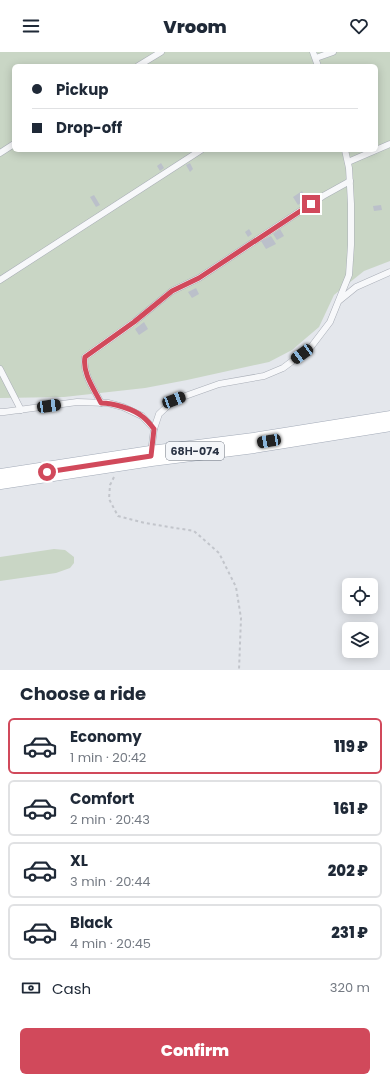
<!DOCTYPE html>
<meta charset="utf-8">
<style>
body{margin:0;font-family:Poppins,sans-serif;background:#f2f2f3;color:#1f2937;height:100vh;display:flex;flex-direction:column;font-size:15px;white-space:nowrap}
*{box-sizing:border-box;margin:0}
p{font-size:13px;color:#747a83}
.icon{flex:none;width:22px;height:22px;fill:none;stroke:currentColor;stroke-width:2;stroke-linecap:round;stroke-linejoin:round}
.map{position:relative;height:618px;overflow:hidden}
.details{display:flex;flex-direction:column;background:#fff;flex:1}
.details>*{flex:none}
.banner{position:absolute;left:12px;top:12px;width:366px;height:88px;border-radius:6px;box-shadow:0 2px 10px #0003;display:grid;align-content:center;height:88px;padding:0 20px;background:#fff}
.controls{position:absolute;left:342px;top:526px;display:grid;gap:8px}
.controls a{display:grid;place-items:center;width:36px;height:36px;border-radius:6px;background:#fff;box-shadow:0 2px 10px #0003;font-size:20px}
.end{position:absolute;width:18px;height:18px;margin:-9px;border:5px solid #d1495b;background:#fff;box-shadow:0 0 0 2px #fff}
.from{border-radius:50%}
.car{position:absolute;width:12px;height:24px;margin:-12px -6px;border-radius:5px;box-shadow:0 0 3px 1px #0007;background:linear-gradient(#222 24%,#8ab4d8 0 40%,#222 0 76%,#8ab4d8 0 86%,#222 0)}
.banner b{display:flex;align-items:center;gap:14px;height:38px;font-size:15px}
.banner b+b{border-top:1px solid #e0e1e3}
.banner i{width:10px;height:10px;background:#1f2937}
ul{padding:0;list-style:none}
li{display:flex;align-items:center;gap:12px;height:56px;margin:0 8px 6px;padding:0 12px;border:2px solid #e0e1e3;border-radius:6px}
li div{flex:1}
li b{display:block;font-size:15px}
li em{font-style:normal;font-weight:800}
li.current{border-color:#d1495b}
li>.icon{width:36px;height:36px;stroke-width:1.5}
h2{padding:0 20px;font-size:18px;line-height:48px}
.pay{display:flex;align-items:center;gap:10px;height:44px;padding:0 20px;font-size:15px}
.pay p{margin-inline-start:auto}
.button{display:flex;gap:8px;margin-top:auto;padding:8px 20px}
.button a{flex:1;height:46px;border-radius:6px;background:#d1495b;color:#fff;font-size:16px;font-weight:800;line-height:46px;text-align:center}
header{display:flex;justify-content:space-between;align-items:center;height:52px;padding:0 20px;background:#fff;font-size:18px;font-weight:800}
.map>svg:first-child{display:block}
</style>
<header><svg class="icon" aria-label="menu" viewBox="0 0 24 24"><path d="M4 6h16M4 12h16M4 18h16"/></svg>Vroom<svg class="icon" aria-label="heart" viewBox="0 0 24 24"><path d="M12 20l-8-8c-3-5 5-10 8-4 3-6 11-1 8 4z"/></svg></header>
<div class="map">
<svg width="390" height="618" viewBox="0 0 390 618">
<rect width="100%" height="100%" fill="#e4e7ec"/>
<g fill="#c9d6c5" fill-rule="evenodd">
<path d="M0,0H390V209L364,219L334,243L319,275L292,298L269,310L187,328L145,336L64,345L0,346ZM14,14H376V98H14Z"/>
<polygon points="54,497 65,498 74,505 74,511 70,516 56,521 0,529 0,505"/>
</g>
<g fill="#bbc0ca">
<polygon points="161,111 164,116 160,119 157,114"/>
<polygon points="190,111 193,117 190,120 186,113"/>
<polygon points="302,139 307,147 298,153 293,145"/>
<polygon points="94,143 100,153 96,155 90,145"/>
<polygon points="381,153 382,158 374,159 373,154"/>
<polygon points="249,177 252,182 248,185 245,180"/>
<polygon points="280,177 284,184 277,188 273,182"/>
<polygon points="271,184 276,192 266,197 261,189"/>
<polygon points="196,236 199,242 192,246 188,240"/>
<polygon points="144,270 148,277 139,283 135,277"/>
</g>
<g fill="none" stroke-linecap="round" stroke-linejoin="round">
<g stroke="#a9aeb7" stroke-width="7">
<g id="lane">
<polyline points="313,0 318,14"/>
<polyline points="316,6 333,0"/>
<polyline points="138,14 161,0"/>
<polyline points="0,101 14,92"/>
<polyline points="348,110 390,92"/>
<polyline points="0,228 201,98"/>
<polyline points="340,248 356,235 390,220"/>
<polyline points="0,317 21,358"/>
<path d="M101,351C94,337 82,321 85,305L134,270L172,239L199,226L323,144L350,129"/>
<polyline points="0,360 4,360 77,350 108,351 123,355 142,364 154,377"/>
<polyline points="151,401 154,377 159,362 174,348 219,332 264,324 283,316 311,295 330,270 349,223 351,193 351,152 349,116 345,98"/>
</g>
</g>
<g stroke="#a3abb8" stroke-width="21">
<polyline id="primary" points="0,427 151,404 254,391 390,369"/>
</g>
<polyline stroke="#c2c5cb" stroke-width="2" stroke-dasharray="3 3" stroke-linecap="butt" points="114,425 110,433 109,447 118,464 145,471 194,479 219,501 236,535 241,566 239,618"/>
<use href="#lane" stroke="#f7f8fa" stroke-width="6"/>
<use href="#primary" stroke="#fff" stroke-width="20"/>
</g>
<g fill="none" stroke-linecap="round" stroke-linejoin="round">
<path stroke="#d1495b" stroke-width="5" d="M47,420L151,404L154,377C151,373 147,368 143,365C134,357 113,351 101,351C94,337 82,321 85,305L134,270L172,239L199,226L311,152"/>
</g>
<g text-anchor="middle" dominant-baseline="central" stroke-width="4" stroke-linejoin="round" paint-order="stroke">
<rect fill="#f4f6f9" stroke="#676e7b" stroke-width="1" x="166" y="390" width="58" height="18" rx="3"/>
<g font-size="11" font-weight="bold" fill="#2b3445">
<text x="195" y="399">68Н-074</text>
</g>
</g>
</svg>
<div class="controls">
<a><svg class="icon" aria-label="locate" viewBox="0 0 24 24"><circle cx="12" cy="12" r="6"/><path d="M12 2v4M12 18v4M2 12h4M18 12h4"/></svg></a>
<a><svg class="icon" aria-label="layers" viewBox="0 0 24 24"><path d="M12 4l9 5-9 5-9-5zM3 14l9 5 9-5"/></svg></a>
</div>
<i class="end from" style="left:47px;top:420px"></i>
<i class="end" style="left:311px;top:152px"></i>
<i class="car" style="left:302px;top:302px;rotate:234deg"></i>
<i class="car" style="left:174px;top:348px;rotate:69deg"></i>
<i class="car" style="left:49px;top:354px;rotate:82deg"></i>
<i class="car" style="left:269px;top:389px;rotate:260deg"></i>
<div class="banner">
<b><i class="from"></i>Pickup</b>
<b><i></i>Drop-off</b>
</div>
</div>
<section class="details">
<h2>Choose a ride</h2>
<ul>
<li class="current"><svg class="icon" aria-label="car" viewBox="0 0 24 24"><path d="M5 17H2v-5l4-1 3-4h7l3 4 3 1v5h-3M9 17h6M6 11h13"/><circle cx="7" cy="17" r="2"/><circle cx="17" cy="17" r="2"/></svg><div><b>Economy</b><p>1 min · 20:42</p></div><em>119 ₽</em></li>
<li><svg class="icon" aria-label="car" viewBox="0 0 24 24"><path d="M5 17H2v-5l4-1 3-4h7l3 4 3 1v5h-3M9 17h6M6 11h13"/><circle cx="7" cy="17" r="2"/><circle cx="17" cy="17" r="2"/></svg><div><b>Comfort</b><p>2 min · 20:43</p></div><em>161 ₽</em></li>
<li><svg class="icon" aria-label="car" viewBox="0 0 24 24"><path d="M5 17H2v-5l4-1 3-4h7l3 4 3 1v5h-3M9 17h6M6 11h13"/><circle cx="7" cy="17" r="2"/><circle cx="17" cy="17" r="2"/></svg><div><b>XL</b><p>3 min · 20:44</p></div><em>202 ₽</em></li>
<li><svg class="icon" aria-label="car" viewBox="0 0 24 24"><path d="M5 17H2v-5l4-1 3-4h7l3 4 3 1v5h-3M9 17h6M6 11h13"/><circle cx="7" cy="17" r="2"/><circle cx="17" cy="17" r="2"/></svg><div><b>Black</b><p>4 min · 20:45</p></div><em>231 ₽</em></li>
</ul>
<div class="pay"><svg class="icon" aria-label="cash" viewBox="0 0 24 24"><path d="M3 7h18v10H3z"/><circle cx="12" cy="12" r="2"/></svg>Cash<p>320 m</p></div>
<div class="button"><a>Confirm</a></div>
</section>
